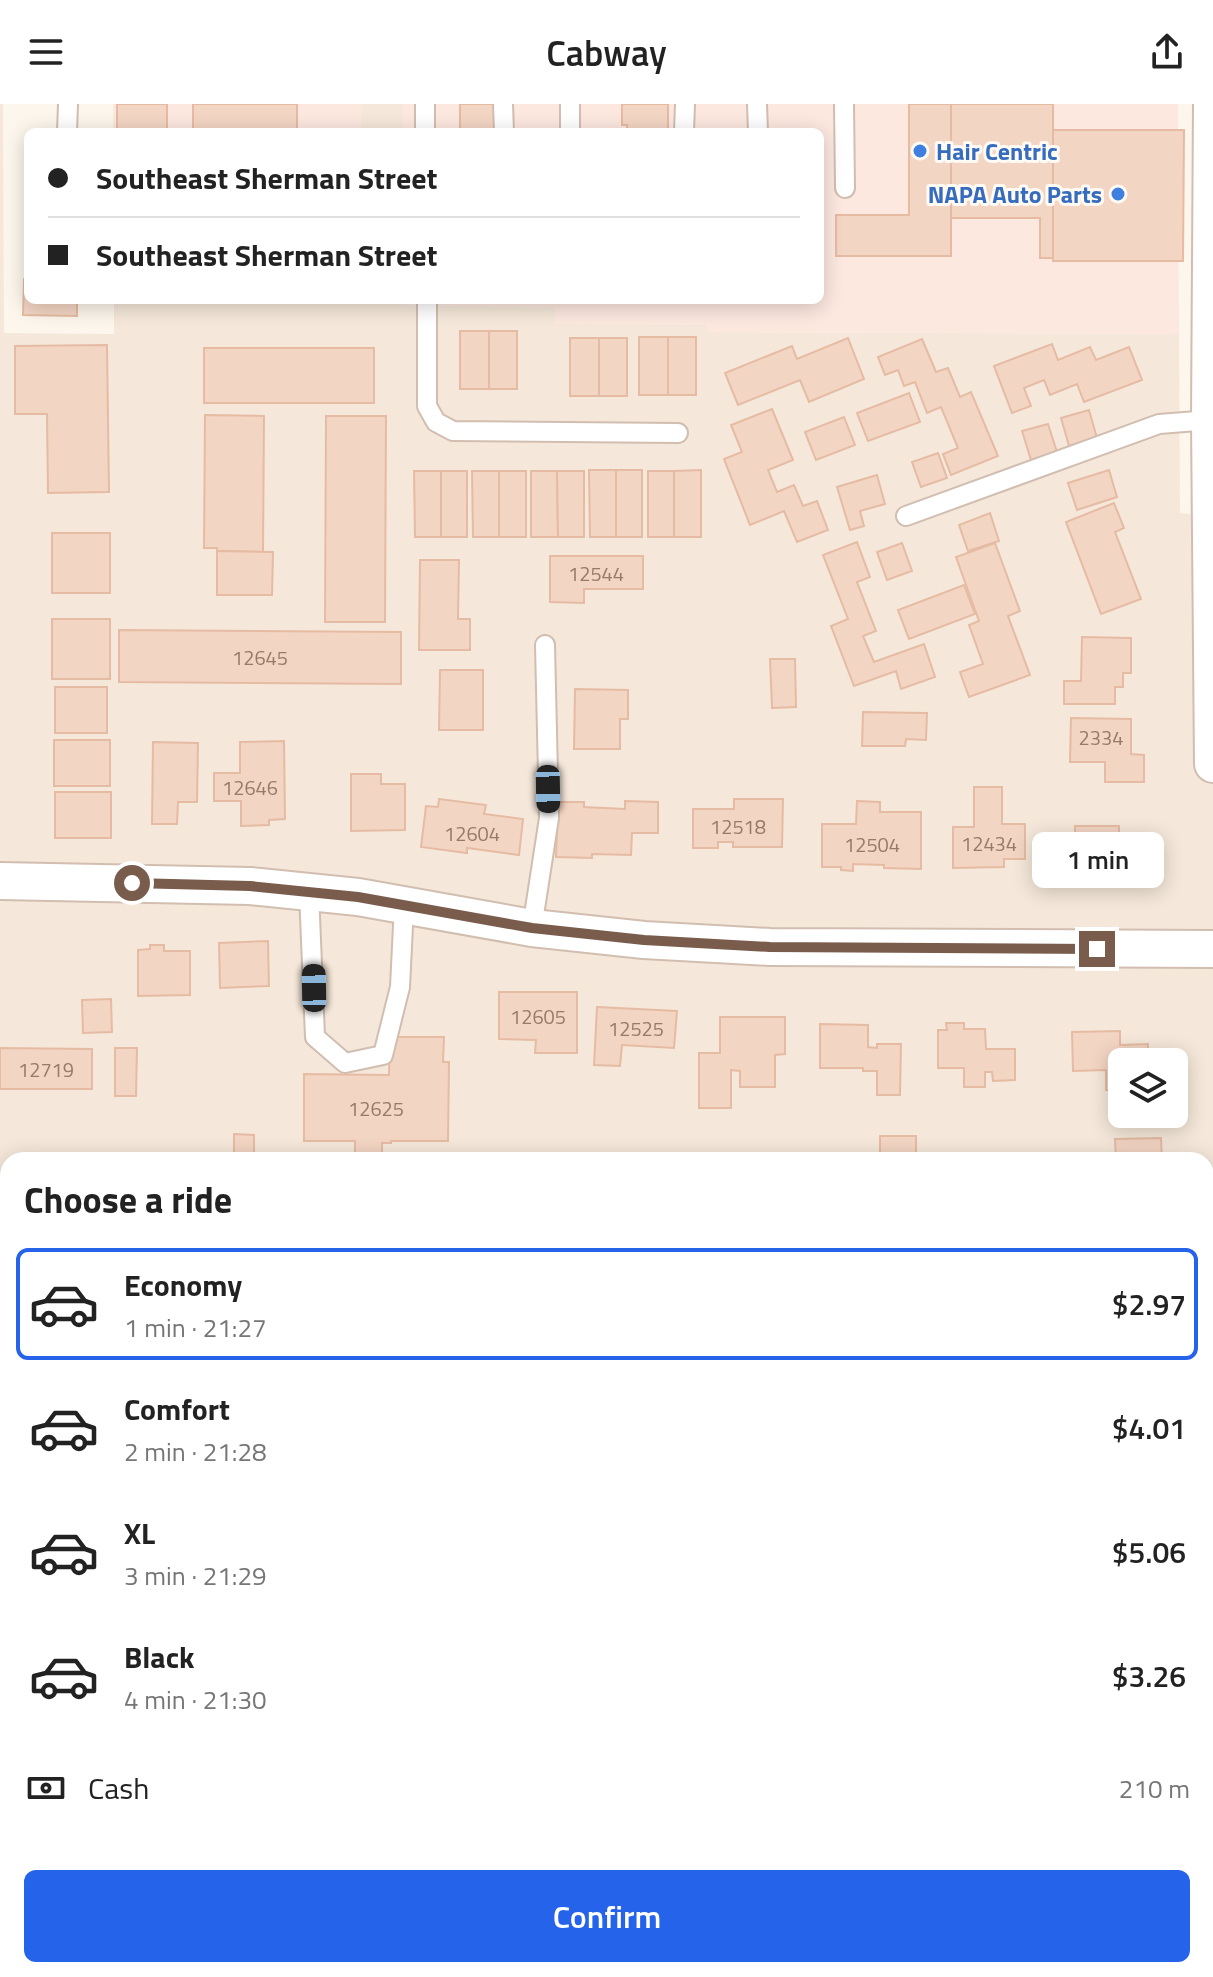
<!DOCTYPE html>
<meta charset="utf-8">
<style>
body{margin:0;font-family:"Titillium Web",sans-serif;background:#f2f2f2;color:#222;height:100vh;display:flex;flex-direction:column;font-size:30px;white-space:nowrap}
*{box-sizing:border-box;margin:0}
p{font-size:26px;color:#767676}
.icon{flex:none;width:44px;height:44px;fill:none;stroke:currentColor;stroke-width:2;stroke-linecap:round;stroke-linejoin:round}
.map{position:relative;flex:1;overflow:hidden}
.side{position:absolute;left:0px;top:1048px;width:1214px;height:826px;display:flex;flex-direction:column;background:#fff;border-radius:24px 24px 0 0;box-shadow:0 4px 20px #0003}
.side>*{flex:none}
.banner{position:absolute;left:24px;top:24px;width:800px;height:176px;border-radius:12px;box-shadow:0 4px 20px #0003;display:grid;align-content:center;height:176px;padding:0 24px;background:#fff}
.fabs{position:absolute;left:1108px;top:944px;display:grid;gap:16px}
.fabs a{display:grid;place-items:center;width:80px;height:80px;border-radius:12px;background:#fff;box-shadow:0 4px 20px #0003;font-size:40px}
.end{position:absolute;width:36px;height:36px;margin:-18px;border:10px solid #7a5c4d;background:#fff;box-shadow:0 0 0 4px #fff}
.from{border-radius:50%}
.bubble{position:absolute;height:56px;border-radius:12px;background:#fff;box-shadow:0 4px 20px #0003;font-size:26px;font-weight:600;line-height:56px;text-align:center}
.car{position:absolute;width:24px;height:48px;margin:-24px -12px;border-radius:10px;box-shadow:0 0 6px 2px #0007;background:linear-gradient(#222 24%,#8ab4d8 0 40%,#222 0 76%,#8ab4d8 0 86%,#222 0)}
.banner b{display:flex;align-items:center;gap:28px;height:76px;font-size:30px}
.banner b+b{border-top:2px solid #e0e0e0}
.banner i{width:20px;height:20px;background:#222}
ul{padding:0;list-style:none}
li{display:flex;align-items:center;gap:24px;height:112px;margin:0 16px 12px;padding:0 8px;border:4px solid transparent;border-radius:12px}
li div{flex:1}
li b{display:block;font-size:30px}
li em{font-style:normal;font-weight:600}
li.current{border-color:#2563eb}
li>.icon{width:72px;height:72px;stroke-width:1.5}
h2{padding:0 24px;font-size:36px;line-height:96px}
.pay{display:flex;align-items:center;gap:20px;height:88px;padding:0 24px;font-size:30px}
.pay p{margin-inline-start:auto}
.primary-button{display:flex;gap:16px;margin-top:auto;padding:16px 24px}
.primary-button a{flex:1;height:92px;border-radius:12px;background:#2563eb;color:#fff;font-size:32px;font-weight:600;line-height:92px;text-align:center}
header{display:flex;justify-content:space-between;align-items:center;height:104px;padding:0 24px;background:#fff;font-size:36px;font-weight:600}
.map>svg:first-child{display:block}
</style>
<header><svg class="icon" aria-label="menu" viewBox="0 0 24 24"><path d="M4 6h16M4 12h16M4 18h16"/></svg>Cabway<svg class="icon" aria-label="share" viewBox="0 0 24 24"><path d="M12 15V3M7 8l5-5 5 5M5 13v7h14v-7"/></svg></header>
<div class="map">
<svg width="1213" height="1873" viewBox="0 0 1213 1873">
<rect width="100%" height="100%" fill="#fdf6ec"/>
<g fill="#f5e8da" fill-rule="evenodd">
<path d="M0,0H3L4,229L114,230V196H403L404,201L556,203L555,219L708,221V228L1179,230L1180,409L1213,413V1873H0ZM1122,958H1174V1010H1122ZM8,1056H1206V1866H8Z"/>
<rect x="361" y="0" width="42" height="28"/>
</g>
<g fill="#fde8e0">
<rect x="113" y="0" width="248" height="28"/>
<polygon points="403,0 1178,0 1179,230 708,228 707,221 555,220 555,203 403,201 403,196 820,196 820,28 403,28"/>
</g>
<g fill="#f3d5c3" stroke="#e6bba3" stroke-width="2">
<rect x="117" y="0" width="50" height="28"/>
<rect x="193" y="0" width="104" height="28"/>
<rect x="460" y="0" width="34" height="28"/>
<polygon points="622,0 668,0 668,28 627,28 627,21 622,21"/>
<polygon points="909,0 951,0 951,152 836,152 836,111 909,111"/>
<polygon points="951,0 1053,0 1053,154 1040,154 1040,114 951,114"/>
<polygon points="1053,26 1184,26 1183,157 1053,157"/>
<polygon points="24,175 28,175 28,196 77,196 77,212 23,211"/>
<rect x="460" y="227" width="29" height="58"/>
<rect x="489" y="227" width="28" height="58"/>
<rect x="639" y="233" width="29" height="58"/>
<rect x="668" y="233" width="28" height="58"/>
<rect x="570" y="234" width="29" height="58"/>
<rect x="599" y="234" width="28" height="58"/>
<polygon points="848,234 864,275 809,298 800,276 738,301 725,269 792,242 797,255"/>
<polygon points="922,235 936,268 948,264 960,293 971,288 998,352 951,371 943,350 958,344 941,303 927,309 915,278 904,282 898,266 885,271 878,253"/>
<polygon points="1052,240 1058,256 1090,243 1096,256 1129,243 1142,276 1084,298 1077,280 1050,291 1044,276 1024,284 1031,302 1012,309 994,262"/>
<polygon points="107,241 109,388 48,389 47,310 15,310 15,242"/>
<rect x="204" y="244" width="170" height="55"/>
<polygon points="909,289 920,318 868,337 857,309"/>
<polygon points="772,305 793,356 768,366 777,388 794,381 803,402 817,397 828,426 797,438 784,407 750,421 724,355 742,348 731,321"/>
<polygon points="1089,306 1097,334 1069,342 1061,314"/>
<polygon points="205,311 264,312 263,448 217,447 217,444 204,444"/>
<polygon points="326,312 386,312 385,518 325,518"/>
<polygon points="844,313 855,341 816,356 805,328"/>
<polygon points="1048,320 1057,348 1031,356 1022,327"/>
<polygon points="938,349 947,374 921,383 912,358"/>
<polygon points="589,366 616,366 616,433 590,433"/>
<rect x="616" y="366" width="26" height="67"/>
<polygon points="701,366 701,433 674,433 674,367"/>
<polygon points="1109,366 1117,393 1077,406 1068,379"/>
<polygon points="414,367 441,367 441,433 415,433"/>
<rect x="441" y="367" width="26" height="66"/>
<polygon points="472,367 499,367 499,433 473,433"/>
<rect x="499" y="367" width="27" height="66"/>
<polygon points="531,367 557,367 558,433 531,433"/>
<polygon points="557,367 584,367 584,433 558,433"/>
<rect x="648" y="367" width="26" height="66"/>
<polygon points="877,371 885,400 860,407 864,422 850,426 837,383"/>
<polygon points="1114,399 1124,424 1115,428 1141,495 1101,510 1066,418"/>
<polygon points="990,409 999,437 968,447 959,421"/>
<rect x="52" y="429" width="58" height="60"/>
<polygon points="857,438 870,473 857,478 876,527 863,532 874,558 924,540 935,573 901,585 896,567 854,582 831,522 848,515 823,451"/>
<polygon points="902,439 912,467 887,476 877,448"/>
<polygon points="995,439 1020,507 1008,512 1030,571 969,593 960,568 983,560 969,521 979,517 956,453"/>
<polygon points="217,447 273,448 272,491 217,491"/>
<polygon points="550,452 643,452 643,485 584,485 584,499 550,498"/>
<polygon points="420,456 459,456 458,515 470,515 470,546 419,546"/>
<polygon points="964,481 975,510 909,535 898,506"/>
<rect x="52" y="515" width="58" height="60"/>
<polygon points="119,526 401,528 401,580 119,578"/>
<polygon points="1082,533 1131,534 1131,569 1123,569 1123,583 1115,583 1115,600 1064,600 1064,577 1081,577"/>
<polygon points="770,555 795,555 796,603 772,604"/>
<polygon points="440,566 483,566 483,626 439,626"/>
<rect x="55" y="583" width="52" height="46"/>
<polygon points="575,585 628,586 628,615 620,615 620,645 574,645"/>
<polygon points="863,608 927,609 926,636 906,635 905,642 862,642"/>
<polygon points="1071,614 1131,615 1131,650 1144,651 1144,678 1105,678 1105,658 1070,658"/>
<rect x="54" y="636" width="56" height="46"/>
<polygon points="284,637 285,715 269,716 269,721 241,722 241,697 214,697 214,669 240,669 240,638"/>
<polygon points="153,638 198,639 197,698 178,698 177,720 152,720"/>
<polygon points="351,670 381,670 381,680 405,680 405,726 351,727"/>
<polygon points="974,683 1002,683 1002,720 1025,720 1025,755 1004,755 1004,763 953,764 953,723 974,723"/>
<rect x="55" y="688" width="56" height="46"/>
<polygon points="439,695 486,701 484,710 523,715 519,751 467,744 467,749 421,743 426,702 438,703"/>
<polygon points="734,695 783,695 782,743 733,743 733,738 718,738 718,744 693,744 693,705 734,705"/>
<polygon points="625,697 658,698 658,729 632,729 631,751 592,750 592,754 556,753 558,698 584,698 584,703 625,705"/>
<polygon points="857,697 880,698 880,708 921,708 921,765 884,764 884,761 853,760 853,767 841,766 841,763 822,763 822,720 856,720"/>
<polygon points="1075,722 1119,722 1119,731 1152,731 1151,766 1108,765 1108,770 1089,770 1089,763 1075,763"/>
<polygon points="268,837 269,882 220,884 219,839"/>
<polygon points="150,841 164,841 164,847 190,847 190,891 138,892 138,846 150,845"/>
<polygon points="499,888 577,888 577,949 535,949 536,936 499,935"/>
<polygon points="111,895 112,928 83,929 82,896"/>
<polygon points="597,903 677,907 674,944 622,941 620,962 594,961"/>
<polygon points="720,913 785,913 785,950 775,951 775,983 740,983 740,967 731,966 731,1004 699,1004 699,949 720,949"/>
<polygon points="946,919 964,919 964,925 985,925 986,945 1015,945 1015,976 993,977 992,968 985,968 985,983 964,983 964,964 938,964 938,926 947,926"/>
<polygon points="820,920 868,921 868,943 877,944 877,940 901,940 900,991 877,991 877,967 863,967 863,964 820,964"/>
<polygon points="1120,927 1120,941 1148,940 1148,958 1122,958 1122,986 1106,986 1106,966 1073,967 1072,928"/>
<polygon points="390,933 444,933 443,958 449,958 448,1037 391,1037 391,1039 382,1039 382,1056 355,1056 355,1037 304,1037 304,970 389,971"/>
<polygon points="0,944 92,945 92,985 0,985"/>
<polygon points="115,944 137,944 136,992 115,992"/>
<polygon points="234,1030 254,1031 254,1056 234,1056"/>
<rect x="880" y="1032" width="36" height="24"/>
<polygon points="1161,1034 1162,1056 1116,1056 1115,1035"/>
<polygon points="1206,1453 1213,1464 1213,1481 1206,1486"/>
<polygon points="1206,1493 1213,1504 1213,1519 1208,1522 1210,1526 1206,1529"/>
<polygon points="405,1866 461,1866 462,1867 456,1873 412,1873"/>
<polygon points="506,1866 552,1866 547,1873 517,1873"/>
<polygon points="726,1866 759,1866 756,1873 733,1873 725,1870"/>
<polygon points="803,1866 863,1866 861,1873 800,1873"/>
<rect x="927" y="1866" width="52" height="7"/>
</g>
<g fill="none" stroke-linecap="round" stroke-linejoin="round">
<g stroke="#d1beb0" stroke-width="22">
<g id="service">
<polyline points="425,0 425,28"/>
<polyline points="503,0 504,28"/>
<polyline points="757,0 758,28"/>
<polyline points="844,0 845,84"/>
<polyline points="67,28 68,0"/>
<polyline points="570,28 570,0"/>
<polyline points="684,28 685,0"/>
<polyline points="427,196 427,302 436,318 453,327 678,329"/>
<polyline points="906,412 1159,320 1210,316"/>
<polyline points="309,788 315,933 345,959 383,951 400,883 404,801"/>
<polyline points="532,824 549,714 545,541"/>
<polyline points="99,1873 99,1866"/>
</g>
</g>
<g stroke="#d1beb0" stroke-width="40">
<g id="minor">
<polyline points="1212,0 1210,316 1213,660"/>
<polyline points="0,777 250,782 358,793 532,824 644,836 770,843 1213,845"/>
<polyline points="1206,1357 1213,1353"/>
<polyline points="320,1866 320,1873"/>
<polyline points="633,1873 637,1866"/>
</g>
</g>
<use href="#service" stroke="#fff" stroke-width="18"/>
<use href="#minor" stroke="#fff" stroke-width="36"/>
</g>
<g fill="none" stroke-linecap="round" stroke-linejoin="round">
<polyline stroke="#7a5c4d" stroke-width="10" points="132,779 250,782 358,793 532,824 644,836 770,843 1097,845"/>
</g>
<g fill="#3f7fe0" stroke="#fffaf3" stroke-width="3">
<circle cx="920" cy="47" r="8"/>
<circle cx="1118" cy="90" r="8"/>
</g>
<g text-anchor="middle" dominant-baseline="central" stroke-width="6" stroke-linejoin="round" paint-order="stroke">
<g font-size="20" fill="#987a6a">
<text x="596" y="469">12544</text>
<text x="260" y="553">12645</text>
<text x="1101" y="633">2334</text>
<text x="250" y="683">12646</text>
<text x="738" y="722">12518</text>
<text x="472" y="729">12604</text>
<text x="989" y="739">12434</text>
<text x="872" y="740">12504</text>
<text x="538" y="912">12605</text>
<text x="636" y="924">12525</text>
<text x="46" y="965">12719</text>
<text x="376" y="1004">12625</text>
</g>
<g font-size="24" font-weight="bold" fill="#366cbe" stroke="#fffaf3" text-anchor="start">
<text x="936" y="47">Hair Centric</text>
<text x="1102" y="90" text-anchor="end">NAPA Auto Parts</text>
</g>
</g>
</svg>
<div class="fabs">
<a><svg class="icon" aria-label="layers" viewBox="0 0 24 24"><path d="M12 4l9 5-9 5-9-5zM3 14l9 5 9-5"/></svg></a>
</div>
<i class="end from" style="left:132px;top:779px"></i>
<i class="end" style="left:1097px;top:845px"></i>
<div class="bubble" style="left:1032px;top:728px;width:132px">1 min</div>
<i class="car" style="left:548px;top:685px;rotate:179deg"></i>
<i class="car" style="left:314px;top:884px;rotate:359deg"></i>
<div class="banner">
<b><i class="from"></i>Southeast Sherman Street</b>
<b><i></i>Southeast Sherman Street</b>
</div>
<section class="side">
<h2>Choose a ride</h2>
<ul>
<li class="current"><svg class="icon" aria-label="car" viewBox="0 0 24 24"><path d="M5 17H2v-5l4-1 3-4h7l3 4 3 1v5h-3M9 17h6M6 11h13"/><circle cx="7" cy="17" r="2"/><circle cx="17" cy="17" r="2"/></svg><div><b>Economy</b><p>1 min · 21:27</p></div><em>$2.97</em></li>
<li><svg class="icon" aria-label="car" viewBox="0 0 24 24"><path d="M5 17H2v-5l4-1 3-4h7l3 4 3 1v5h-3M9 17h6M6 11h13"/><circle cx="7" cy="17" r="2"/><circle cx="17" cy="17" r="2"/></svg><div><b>Comfort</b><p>2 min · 21:28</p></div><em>$4.01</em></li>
<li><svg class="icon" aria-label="car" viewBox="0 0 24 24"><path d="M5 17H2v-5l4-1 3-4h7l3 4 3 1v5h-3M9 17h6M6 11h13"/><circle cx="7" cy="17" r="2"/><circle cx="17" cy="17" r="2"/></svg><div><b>XL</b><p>3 min · 21:29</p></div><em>$5.06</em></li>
<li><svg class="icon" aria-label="car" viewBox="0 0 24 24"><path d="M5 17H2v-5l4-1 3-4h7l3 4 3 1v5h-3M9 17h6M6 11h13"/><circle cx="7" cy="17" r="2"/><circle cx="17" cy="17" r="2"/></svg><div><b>Black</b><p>4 min · 21:30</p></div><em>$3.26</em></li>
</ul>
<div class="pay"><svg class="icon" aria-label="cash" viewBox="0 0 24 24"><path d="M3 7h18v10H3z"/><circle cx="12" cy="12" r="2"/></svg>Cash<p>210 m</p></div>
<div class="primary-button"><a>Confirm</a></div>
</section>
</div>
